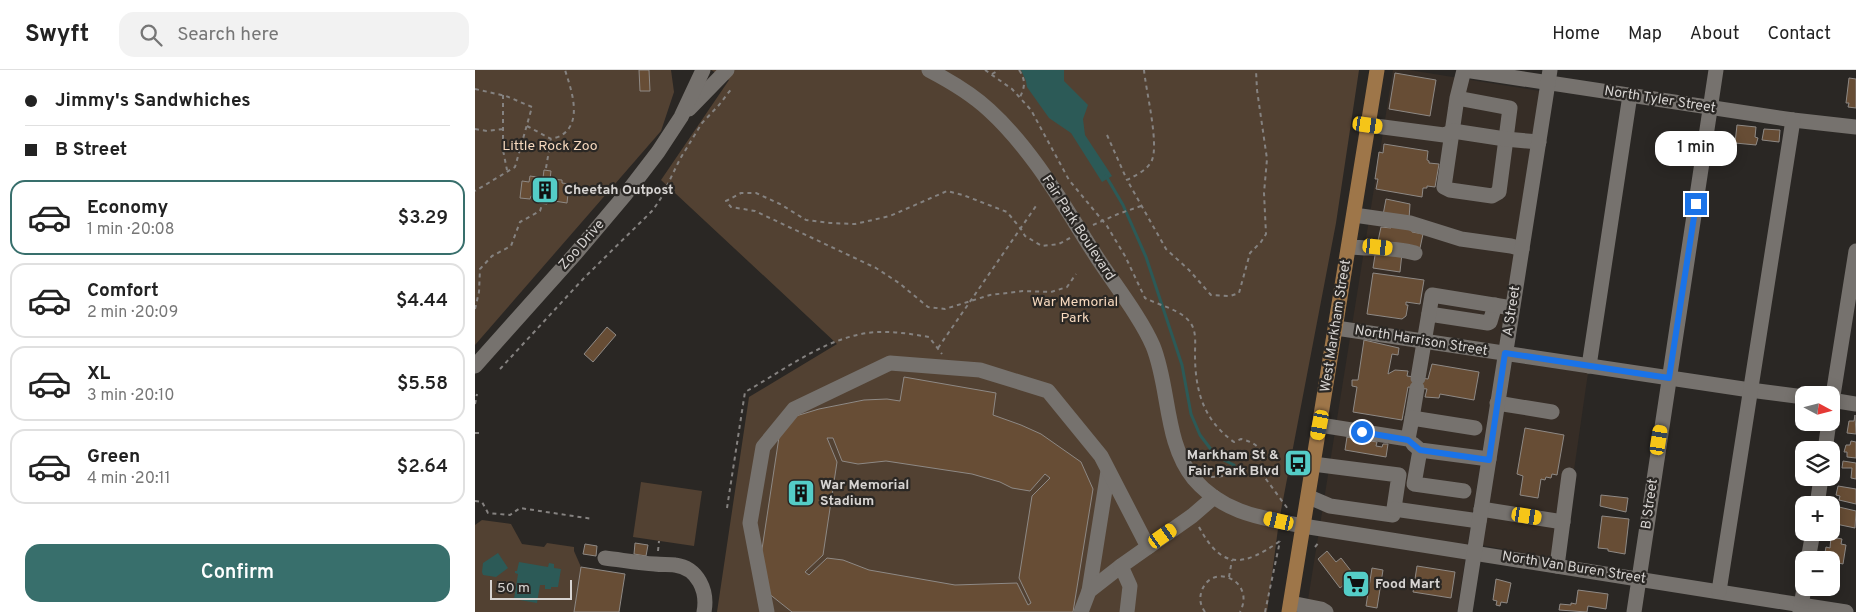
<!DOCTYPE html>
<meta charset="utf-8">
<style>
body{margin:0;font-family:Overpass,sans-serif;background:#f2f2f2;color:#222;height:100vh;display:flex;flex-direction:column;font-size:19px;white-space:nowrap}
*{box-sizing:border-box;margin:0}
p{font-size:16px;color:#767676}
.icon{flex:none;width:28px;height:28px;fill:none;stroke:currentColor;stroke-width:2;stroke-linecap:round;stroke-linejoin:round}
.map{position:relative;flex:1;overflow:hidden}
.side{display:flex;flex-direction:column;background:#fff;width:475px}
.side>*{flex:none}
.hud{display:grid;align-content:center;height:110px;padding:0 25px;background:#fff}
.needle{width:32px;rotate:97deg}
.buttons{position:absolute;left:1320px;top:316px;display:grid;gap:10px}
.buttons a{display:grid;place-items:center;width:45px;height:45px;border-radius:10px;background:#fff;box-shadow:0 2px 12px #0003;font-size:25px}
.scale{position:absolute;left:15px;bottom:12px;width:82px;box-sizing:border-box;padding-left:5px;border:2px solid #d7d4d2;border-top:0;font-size:14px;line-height:18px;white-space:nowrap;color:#d7d4d2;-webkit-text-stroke:4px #2a2724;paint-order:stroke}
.end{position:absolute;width:22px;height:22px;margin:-11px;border:6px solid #1a73e8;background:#fff;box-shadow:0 0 0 2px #fff}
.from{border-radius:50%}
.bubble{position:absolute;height:35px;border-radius:15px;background:#fff;box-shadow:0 2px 12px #0003;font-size:16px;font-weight:600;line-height:35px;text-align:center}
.car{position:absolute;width:15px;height:30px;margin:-15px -8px;border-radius:6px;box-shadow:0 0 4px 1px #0007;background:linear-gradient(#f5c518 24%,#345 0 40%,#f5c518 0 76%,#345 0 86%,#f5c518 0)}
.hud b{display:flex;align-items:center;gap:18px;height:48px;font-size:19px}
.hud b+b{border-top:1px solid #e0e0e0}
.hud i{width:12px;height:12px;background:#222}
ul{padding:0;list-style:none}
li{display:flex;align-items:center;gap:15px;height:75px;margin:0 10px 8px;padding:0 15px;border:2px solid #e0e0e0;border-radius:15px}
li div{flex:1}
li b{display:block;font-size:19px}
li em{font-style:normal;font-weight:600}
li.current{border-color:#386f6c}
li>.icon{width:45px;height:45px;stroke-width:1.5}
.action{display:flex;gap:10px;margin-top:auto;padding:10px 25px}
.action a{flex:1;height:58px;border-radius:15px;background:#386f6c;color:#fff;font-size:20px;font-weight:600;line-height:58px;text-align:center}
header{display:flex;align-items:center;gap:30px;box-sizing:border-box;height:70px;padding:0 25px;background:#fff;border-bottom:1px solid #e0e0e0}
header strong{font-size:24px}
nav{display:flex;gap:28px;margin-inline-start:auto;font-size:18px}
.search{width:350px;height:45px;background:#f2f2f2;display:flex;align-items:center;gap:12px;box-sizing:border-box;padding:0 18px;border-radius:15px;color:#767676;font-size:19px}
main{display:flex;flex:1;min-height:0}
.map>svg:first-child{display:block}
</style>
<header>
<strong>Swyft</strong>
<div class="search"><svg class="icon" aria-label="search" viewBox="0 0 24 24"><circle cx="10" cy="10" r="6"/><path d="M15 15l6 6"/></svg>Search here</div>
<nav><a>Home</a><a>Map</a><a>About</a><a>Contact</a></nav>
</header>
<main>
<section class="side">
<div class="hud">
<b><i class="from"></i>Jimmy's Sandwhiches</b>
<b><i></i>B Street</b>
</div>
<ul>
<li class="current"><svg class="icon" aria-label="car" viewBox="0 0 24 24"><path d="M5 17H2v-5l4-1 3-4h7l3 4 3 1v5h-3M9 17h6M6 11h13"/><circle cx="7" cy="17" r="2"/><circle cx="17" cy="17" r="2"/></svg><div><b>Economy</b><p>1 min · 20:08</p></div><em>$3.29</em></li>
<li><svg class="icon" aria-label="car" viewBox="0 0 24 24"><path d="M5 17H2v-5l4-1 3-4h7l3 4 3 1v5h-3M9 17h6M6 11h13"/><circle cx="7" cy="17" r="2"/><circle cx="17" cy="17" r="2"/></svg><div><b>Comfort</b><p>2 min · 20:09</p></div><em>$4.44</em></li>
<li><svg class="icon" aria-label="car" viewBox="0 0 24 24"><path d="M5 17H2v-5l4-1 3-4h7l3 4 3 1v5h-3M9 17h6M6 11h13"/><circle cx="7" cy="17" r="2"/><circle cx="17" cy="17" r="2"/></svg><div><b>XL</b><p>3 min · 20:10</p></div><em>$5.58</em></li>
<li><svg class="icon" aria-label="car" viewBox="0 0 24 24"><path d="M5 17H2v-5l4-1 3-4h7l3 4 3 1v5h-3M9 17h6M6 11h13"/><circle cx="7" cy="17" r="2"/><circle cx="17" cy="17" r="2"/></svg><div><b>Green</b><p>4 min · 20:11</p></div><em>$2.64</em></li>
</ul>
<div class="action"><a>Confirm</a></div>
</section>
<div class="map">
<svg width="1381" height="542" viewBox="0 0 1381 542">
<rect width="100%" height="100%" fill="#2a2724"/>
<g fill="#362d26">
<polygon points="918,0 934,0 1065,21 982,542 831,542"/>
<polygon points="1037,292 1113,303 1086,490 1006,475"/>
</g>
<g fill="#524132">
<polygon points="0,0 196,0 199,22 186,61 0,275"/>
<polygon points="236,0 884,0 861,153 804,451 792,542 242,542 274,327 362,274 186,110 254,10"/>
<polygon points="166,412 227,421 219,476 158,467"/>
<polygon points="7,450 36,454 47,474 69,477 72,473 99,477 99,481 106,497 99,542 0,542 0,455"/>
</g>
<g fill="#2c5a57">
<polygon points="546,0 589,0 589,11 613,35 608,49 610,65 637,106 627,112 596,63 574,48 552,17 551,11"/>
<polygon points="23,483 33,498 21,507 8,505 7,502 8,493"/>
<polygon points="44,492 73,497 74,493 79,494 79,498 86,499 83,517 76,517 76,519 70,519 70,515 65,515 62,533 39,529 43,504 40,503 40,501 42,501"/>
</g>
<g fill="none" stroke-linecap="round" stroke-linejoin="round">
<polyline stroke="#2c5a57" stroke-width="3" points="631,106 648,135 671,187 707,295 716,344 725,365 741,386 759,395"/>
</g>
<g fill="#674d35" stroke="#8e8985" fill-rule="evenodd">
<polygon points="164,0 174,0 175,21 165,21"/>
<polygon points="920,3 961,10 955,46 914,39"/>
<polygon points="1374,8 1381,9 1381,38 1373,37 1374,33 1371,33"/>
<polygon points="1262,55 1281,57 1280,67 1283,68 1281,75 1260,73"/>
<polygon points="1289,59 1305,60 1304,72 1287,70"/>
<polygon points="909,74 953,81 952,90 954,91 954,93 964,94 960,117 952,116 952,118 948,118 947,127 901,119 903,109 900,109 904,82 908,83"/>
<polygon points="69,100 76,101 75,109 87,110 87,113 94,114 92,133 73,130 72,134 64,133 65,127 56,126 55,129 45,128 47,111 54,112 55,106 68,108"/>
<polygon points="911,129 935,134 934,149 908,145"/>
<polygon points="916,156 937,160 937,162 948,164 945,178 903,171 906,157 916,158"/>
<polygon points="901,179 927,183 925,202 898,198"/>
<polygon points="898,203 949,210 945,234 931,232 931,235 933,235 931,246 927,249 892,244"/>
<polygon points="132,257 141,265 118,292 109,284"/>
<polygon points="889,270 924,278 923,285 917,284 913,304 920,300 933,301 932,306 953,309 957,294 1004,302 999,330 965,324 964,328 950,327 952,319 933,317 927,350 878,342 882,317 877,316 877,310 883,310"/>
<path d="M429,307L521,323L518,345L546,355L566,364L606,392L618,419L598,542H317L293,523L284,499L304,367L321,346L344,339L389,330L412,329L425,331ZM352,368H358L367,391L383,394L411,391L497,404L525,412L537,418L555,421L570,404L575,408L557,426L544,508L556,533L553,535L542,513L480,515L394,500L368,490L352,488L334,505L330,502L348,485L362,392Z"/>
<polygon points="1380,345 1381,364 1372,363 1374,351 1379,351"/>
<polygon points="1050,358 1089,365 1082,405 1077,404 1076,408 1071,407 1070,410 1066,409 1063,428 1045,425 1048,406 1042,404"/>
<polygon points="872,367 902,372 901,376 907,377 908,374 913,374 911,387 870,380"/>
<polygon points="1376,371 1381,372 1381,388 1372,387 1372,382 1369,382 1371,375 1375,375"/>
<polygon points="1368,391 1381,393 1381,409 1376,408 1377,398 1367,398"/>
<polygon points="1363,416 1381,419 1381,434 1364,430 1365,426 1361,425"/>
<polygon points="1126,425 1153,428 1151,442 1125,436"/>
<polygon points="1364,437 1381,441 1380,458 1361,454 1361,449 1359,449 1360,443 1363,443"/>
<polygon points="1127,446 1154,449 1150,484 1133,481 1133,479 1123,478"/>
<polygon points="1356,467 1367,469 1366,474 1371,475 1368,494 1359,492 1359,489 1349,488 1351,477 1355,478"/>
<polygon points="160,473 173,475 171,486 159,484"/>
<polygon points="110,474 122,476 121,486 108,484"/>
<polygon points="852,481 861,492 866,488 880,506 865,518 843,489"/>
<polygon points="942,496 980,502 976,528 938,522"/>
<polygon points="106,497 150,504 144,542 99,542"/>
<polygon points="897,498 908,500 902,538 891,536"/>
<polygon points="870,504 893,508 891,523 868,520"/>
<polygon points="1021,509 1036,513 1032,533 1026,532 1025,536 1021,535 1022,531 1018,530"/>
<polygon points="1342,518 1355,518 1354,524 1341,522"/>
<polygon points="1103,520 1133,524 1131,539 1113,536 1112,542 1084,540 1085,534 1096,535 1096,533 1101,534"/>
</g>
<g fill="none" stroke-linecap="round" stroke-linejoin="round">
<g stroke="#858280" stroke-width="2" stroke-dasharray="4 4" stroke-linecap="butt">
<path d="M510,0L537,19L556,40L594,110L632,156L650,186L670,228C683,235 704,239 714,251C722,260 720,273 720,284C720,320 728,350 759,372L766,369C786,374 789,382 785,401L813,439"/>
<path d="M544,0C551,10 550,17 545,27"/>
<path d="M669,0C671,21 684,73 677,90C673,100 661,105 652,110L691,179L714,200L736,225L755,226L764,223L775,183L786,172L791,164L789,123L792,89L782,20L781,0"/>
<polyline points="517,4 524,0"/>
<polyline points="0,19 31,26 57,37 40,97 0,121"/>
<polyline points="28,25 28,80 32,100"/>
<path d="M52,56L76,69C79,68 84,67 87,65C108,51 96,19 90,0"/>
<polyline points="0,59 12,61 29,59"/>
<polyline points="632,65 652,110"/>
<polyline points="71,98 76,69"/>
<polyline points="618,155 643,144 666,136"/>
<polyline points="595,168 584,174 567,176 550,166 546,159 532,142 488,125 472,121 415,146 380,154 355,153 331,150 305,134 281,123 266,123 251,131 256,137 280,141 401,198 424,213 453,237 470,239 515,225 548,221 576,222 592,217 601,204"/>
<polyline points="0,239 4,222 5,199 17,186 36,176 45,152 65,141 67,135"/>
<polyline points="463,278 561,136"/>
<polyline points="25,299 109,208 178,140 186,128 205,89 227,53 244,35 257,18"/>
<polyline points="0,334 2,324"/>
<polyline points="0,363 4,363"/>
<polyline points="736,407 775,404 785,401"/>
<polyline points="0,431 7,432 13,443 35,445 45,438 118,449"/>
<path d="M252,438L270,322C306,302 342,274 382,265C406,259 431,263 454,267L467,284"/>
<path d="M724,457C747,500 768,497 805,471"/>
<polyline points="840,477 845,471"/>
<polyline points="183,481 184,471"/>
<polyline points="754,507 757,490"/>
<path d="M730,542C725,535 724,528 727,520C738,492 781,511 765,542"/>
<polyline points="790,542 805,471"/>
</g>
<g stroke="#76726e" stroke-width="15">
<path d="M454,0C475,11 496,23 514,40C559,81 590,138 623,189C640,215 666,248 678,276C695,318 689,372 719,409C748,443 787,448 828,456L1371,542"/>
<polyline points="990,0 1318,50 1381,57"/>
<polyline points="982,28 1035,38 1024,122 1017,126 975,120 969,117 982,28 989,0"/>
<polyline points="214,39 252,0"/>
<polyline points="893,55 969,65 978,61 1030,69 1064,72"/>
<polyline points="879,145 935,153 986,169 1036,176 1047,179"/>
<path d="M874,177C897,179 918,177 940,183"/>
<polyline points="954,244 1013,253 1015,252 1020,235"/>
<polyline points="861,258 1275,320 1329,327"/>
<polyline points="0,296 101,183 150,125 183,82 206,47 228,0"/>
<polyline points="1114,296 1155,25"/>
<polyline points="943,308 957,225 1037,238"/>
<polyline points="1356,330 1381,334"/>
<polyline points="1022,333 1077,342"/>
<polyline points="1356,338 1381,181"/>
<polyline points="937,348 942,318"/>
<polyline points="845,355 933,369 937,348 1000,358"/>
<polyline points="938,374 945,380 1014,389"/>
<polyline points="945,380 939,414 989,421"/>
<polyline points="1350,380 1354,352"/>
<polyline points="834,427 855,436 918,445 924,405 838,394"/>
<polyline points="1342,435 1346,408"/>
<polyline points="919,439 1004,451"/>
<polyline points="1006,439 1088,452"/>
<path d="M130,488C147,490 164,493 180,494C187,495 194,494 200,495C223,498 233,521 229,542"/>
<polyline points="1333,490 1338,462"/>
<polyline points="1082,496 1094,405"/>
<polyline points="614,521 633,401"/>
<polyline points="1244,521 1318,50"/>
<polyline points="816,533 846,539 851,542"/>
<polyline points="292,542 275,453 288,377 319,339 415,293 505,300 573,321 626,386 673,477"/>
<polyline points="606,542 614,521 646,496"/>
<polyline points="652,542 655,516 646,496 717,446 739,427"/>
<polyline points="990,542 1075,0"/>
<polyline points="1159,542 1241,0"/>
<polyline points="1325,542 1329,518"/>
</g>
<polyline stroke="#9e7649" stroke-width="15" points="814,542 902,0"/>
</g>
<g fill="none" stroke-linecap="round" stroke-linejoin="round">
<polyline stroke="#1a73e8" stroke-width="6" points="887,362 933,370 945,380 1014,390 1030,283 1194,308 1221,134"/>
</g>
<defs>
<g id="building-square" transform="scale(1.4375)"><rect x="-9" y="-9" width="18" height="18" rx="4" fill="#54cdc7" stroke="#2a2724"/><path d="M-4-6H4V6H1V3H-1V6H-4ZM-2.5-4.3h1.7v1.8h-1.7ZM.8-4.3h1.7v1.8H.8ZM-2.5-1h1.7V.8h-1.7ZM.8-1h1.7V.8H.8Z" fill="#111"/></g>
<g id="bus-square" transform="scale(1.4375)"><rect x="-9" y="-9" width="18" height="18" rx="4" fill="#54cdc7" stroke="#2a2724"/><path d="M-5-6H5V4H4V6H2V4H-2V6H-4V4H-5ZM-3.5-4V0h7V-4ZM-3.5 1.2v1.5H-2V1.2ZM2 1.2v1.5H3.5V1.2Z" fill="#111"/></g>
<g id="supermarket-square" transform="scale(1.4375)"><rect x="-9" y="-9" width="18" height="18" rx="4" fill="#54cdc7" stroke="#2a2724"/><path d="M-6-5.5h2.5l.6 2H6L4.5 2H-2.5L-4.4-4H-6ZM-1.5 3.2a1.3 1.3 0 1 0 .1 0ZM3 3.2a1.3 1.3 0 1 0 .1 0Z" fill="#111"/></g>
</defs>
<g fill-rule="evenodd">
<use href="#building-square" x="70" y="120"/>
<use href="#bus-square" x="823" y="393"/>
<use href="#building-square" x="326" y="423"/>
<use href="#supermarket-square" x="881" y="514"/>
</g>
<g text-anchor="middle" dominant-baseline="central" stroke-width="4.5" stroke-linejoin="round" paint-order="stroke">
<g font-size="14" fill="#d7d4d2" stroke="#2a2724">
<text transform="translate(1185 30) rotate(9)">North Tyler Street</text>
<text transform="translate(603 158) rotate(57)">Fair Park Boulevard</text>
<text transform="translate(107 175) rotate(-49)">Zoo Drive</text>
<text transform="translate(1037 241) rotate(-81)">A Street</text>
<text transform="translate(861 256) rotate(-81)">West Markham Street</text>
<text transform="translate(946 271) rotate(9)">North Harrison Street</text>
<text transform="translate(1175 434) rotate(-82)">B Street</text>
<text transform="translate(1099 498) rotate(9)">North Van Buren Street</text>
</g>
<g font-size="14" fill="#f8dabf" stroke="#2a2724">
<text x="75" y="76">Little Rock Zoo</text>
<text x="600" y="232">War Memorial<tspan x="600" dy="16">Park</tspan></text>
</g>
<g font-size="14" font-weight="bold" fill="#d7d4d2" stroke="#2a2724" text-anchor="start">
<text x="89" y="120">Cheetah Outpost</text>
<text x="804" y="385" text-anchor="end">Markham St &amp;<tspan x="804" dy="16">Fair Park Blvd</tspan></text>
<text x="345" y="415">War Memorial<tspan x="345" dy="16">Stadium</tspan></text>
<text x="900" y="514">Food Mart</text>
</g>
</g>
</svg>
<div class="buttons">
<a><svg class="needle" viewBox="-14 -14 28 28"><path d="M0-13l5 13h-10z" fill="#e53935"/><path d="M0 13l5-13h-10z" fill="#767676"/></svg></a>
<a><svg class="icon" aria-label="layers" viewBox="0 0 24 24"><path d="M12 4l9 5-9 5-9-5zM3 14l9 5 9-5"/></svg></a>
<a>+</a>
<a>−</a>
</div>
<div class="scale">50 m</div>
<i class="end from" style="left:887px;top:362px"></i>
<i class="end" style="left:1221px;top:134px"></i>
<div class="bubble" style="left:1180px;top:61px;width:82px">1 min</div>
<i class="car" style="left:893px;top:55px;rotate:98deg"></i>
<i class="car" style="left:903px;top:177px;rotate:96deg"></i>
<i class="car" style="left:845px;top:355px;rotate:191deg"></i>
<i class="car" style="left:1184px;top:370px;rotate:9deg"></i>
<i class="car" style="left:1052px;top:446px;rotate:99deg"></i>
<i class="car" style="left:804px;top:451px;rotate:283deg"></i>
<i class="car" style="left:688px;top:466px;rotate:55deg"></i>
</div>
</main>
